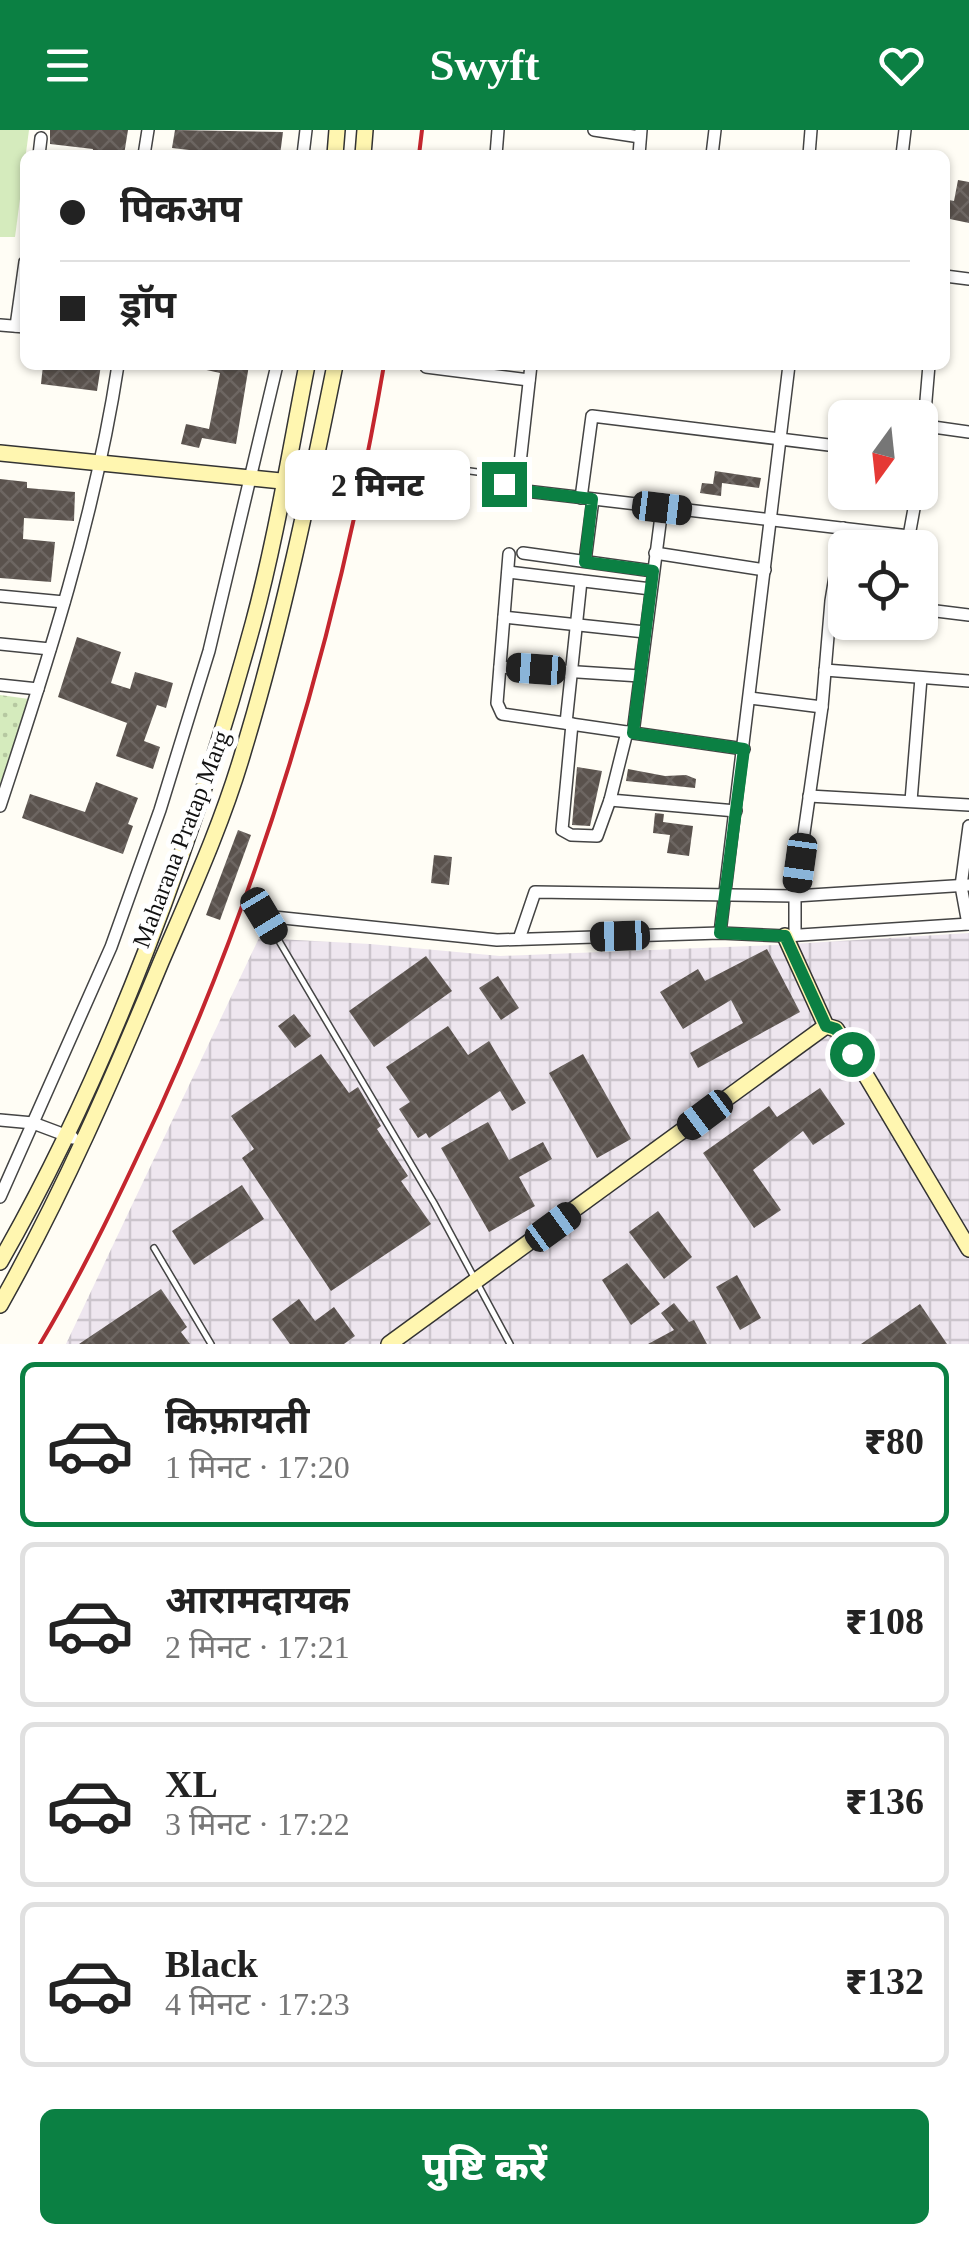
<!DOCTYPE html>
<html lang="hi">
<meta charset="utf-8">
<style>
body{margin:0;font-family:"Times New Roman","Noto Sans Devanagari",serif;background:#f2f2f2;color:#222;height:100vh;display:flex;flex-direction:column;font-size:38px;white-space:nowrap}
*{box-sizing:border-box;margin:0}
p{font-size:32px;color:#767676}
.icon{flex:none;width:55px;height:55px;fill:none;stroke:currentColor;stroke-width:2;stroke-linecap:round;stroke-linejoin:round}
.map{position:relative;height:1214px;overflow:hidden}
.side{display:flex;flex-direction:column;background:#fff;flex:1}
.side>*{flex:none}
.guide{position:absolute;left:20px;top:20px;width:930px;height:220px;border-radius:15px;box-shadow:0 2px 8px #0004;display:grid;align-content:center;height:220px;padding:0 40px;background:#fff}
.needle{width:65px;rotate:195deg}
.tools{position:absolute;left:828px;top:270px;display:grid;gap:20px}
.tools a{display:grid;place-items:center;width:110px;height:110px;border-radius:15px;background:#fff;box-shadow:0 2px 8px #0004;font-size:50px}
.end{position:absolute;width:45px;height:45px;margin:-22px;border:12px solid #0b8043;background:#fff;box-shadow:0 0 0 5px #fff}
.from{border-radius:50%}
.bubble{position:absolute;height:70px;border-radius:15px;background:#fff;box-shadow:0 2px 8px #0004;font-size:32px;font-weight:800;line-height:70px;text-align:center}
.car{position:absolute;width:30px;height:60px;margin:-30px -15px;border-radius:12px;box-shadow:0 0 8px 2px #0007;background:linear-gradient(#222 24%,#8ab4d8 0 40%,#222 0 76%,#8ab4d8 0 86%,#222 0)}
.guide b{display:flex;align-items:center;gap:35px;height:95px;font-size:38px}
.guide b+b{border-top:2px solid #e0e0e0}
.guide i{width:25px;height:25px;background:#222}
ul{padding:18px 0 0;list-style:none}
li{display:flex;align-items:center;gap:30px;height:165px;margin:0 20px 15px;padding:0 20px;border:5px solid #e0e0e0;border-radius:15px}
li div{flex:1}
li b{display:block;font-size:38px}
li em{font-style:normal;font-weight:800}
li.selected{border-color:#0b8043}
li>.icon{width:90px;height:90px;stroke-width:1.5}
.button{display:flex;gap:20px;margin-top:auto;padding:20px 40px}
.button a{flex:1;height:115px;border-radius:15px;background:#0b8043;color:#fff;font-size:40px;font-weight:800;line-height:115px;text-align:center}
header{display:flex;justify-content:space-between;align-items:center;height:130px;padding:0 40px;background:#0b8043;color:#fff;font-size:45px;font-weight:800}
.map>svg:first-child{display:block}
</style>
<header><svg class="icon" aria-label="menu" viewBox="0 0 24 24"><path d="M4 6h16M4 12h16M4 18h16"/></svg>Swyft<svg class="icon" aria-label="heart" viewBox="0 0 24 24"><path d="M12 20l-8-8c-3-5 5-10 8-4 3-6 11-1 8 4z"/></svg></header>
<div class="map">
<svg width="969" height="1214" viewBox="0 0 969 1214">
<defs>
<pattern id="industrial-grid" width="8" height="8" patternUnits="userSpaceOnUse" patternTransform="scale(2.5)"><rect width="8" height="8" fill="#eee6ef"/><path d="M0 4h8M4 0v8" fill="none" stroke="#cbc4cc"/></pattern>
<pattern id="park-dots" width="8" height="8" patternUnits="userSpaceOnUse" patternTransform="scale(2.5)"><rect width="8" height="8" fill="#d5ebbd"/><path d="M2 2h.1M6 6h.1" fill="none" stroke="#b6c8a1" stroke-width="1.8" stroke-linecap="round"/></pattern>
<pattern id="building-cross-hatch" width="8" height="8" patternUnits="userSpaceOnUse" patternTransform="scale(2.5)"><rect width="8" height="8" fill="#5a524d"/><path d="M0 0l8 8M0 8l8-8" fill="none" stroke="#6d6662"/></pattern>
</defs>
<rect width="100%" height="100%" fill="#fffdf5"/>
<polygon fill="url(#industrial-grid)" points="969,803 969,1214 66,1214 259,808 370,814 500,826 776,815"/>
<polygon fill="#d5ebbd" points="0,0 29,0 15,107 0,107"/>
<polygon fill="url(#park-dots)" points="0,565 29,569 0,655"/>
<g fill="url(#building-cross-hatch)">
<polygon points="50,0 128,0 124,25 92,25 93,19 50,14"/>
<polygon points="175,0 283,2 280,25 232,25 172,18"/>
<polygon points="958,50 969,52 969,93 945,88 949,70 954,71"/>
<polygon points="43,235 101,235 97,261 41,254"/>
<polygon points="202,235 249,235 236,314 202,308 199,318 181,314 186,294 209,299 220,243 202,239"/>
<polygon points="715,341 761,348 759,358 722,353 721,366 700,363 702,353 713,354"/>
<polygon points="0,349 27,352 27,358 75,362 74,391 24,388 23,409 55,412 51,452 0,448"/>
<polygon points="77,507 121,522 111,553 130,559 135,542 173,553 166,578 157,575 144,611 160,617 153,639 116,626 127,593 58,567"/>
<polygon points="577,637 602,641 590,696 572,695"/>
<polygon points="628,639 665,646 686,645 696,649 695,658 626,651"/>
<polygon points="96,652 138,668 128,694 133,696 123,724 22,688 30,664 85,682"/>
<polygon points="655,683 664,684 663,692 693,696 689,726 667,723 670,705 653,703"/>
<polygon points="238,700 251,705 220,790 206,785"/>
<polygon points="434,725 452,727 449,755 431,753"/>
<polygon points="767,819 800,882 698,938 690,923 743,893 731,870 683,899 660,862 698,839 705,851"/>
<polygon points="426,826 452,861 374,917 349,881"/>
<polygon points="498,846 519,878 501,890 479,858"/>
<polygon points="294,884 311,906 295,918 278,896"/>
<polygon points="448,896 468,925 489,911 526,973 512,981 500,961 429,1008 426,1003 418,1008 399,979 410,972 386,937"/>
<polygon points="321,924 349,963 358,957 381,996 377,999 408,1046 401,1051 431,1094 331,1161 242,1028 254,1019 231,986"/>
<polygon points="583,924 631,1009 597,1028 549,943"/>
<polygon points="820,958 845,994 813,1015 803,1001 753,1040 781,1080 754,1098 703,1023 769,976 777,987"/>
<polygon points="488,992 509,1030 543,1012 552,1029 519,1047 535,1076 489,1102 441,1018"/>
<polygon points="242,1055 264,1089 194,1135 172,1101"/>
<polygon points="658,1081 692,1127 664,1149 629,1102"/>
<polygon points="627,1133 660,1174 631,1195 602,1150"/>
<polygon points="737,1145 761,1188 740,1200 716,1157"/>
<polygon points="161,1159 187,1197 181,1202 190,1214 79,1214"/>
<polygon points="299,1169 315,1191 334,1177 355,1206 344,1214 290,1214 272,1189"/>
<polygon points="674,1173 689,1192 694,1190 707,1214 648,1214 674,1200 661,1183"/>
<polygon points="920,1174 947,1214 861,1214"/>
</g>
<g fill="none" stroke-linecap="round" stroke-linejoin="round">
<g stroke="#444" stroke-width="8">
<g id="lane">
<polyline points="426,335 492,344 504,353 515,355"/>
<polyline points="266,789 434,1073 510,1214"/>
<polyline points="154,1118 211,1214"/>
</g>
</g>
<g stroke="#444" stroke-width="14">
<g id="street">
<polyline points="594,0 640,7"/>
<polyline points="39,25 41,8"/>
<polyline points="144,25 148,0"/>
<polyline points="303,25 306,0"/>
<polyline points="496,25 498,0"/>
<polyline points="639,25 641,0"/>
<polyline points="712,25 715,0"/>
<polyline points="809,25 811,0"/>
<polyline points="902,25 905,0"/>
<polyline points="945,146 969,149"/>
<polyline points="0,195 25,197"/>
<polyline points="16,196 25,132"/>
<polyline points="531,235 517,360 909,406 917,362"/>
<polyline points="426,237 529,250"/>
<polyline points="926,296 969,302"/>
<polyline points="920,341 929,235"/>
<polyline points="581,368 592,286 845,317"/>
<polyline points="523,423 653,441"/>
<polyline points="655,423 765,440"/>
<polyline points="509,424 497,573 502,584 744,619"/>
<polyline points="585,431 593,369"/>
<polyline points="508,442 651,459"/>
<polyline points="0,466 64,472"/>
<polyline points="920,479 969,485"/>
<polyline points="504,487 645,502"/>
<polyline points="0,514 50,519"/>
<polyline points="500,537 640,546"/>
<polyline points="825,540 969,551"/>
<polyline points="0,555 38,559"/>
<polyline points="750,568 822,577"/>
<polyline points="566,593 581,451"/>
<polyline points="572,594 562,700 571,705 597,706 610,670"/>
<polyline points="627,602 610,670 736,681"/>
<polyline points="633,603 662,378"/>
<polyline points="809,666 969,675"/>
<polyline points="911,671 921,548"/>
<path d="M0,676C48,531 95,386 118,235"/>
<polyline points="264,786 497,810 720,803 785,806 969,794"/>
<polyline points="968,794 961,756 969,696"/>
<polyline points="720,803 789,235"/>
<polyline points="795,805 795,766 822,577 831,471 843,398"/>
<polyline points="519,809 535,762 795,766 969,755"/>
<polyline points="0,990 33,993 73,1008"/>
<polyline points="0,1067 111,817 160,680 209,521 277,235"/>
</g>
</g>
<g stroke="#333" stroke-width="18">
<g id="secondary">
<polyline points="335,25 337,0"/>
<polyline points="363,25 365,0"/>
<polyline points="0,323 311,354"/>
<polyline points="785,806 826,896 836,899 868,949 969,1119"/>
<path d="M0,1132C110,940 195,707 253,494C276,409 290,321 307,235"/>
<path d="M0,1175C62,1065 113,948 161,832C191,762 223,692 244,619C282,493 309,364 335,235"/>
<polyline points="389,1214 826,896"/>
</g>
</g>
<use href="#lane" stroke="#fff" stroke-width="5"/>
<use href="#street" stroke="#fff" stroke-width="11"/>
<use href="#secondary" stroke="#fff6b0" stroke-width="15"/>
<g stroke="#c4262e" stroke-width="4">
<polyline points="419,25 422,0"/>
<path d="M40,1214C85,1139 123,1058 160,978C267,741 340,492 384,235"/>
</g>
</g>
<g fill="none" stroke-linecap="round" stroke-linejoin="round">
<polyline stroke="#0b8043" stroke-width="12" points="504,354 518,355 517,360 592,369 585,432 653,441 633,603 744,619 720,803 785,806 826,896 836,899 852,924"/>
</g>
<g text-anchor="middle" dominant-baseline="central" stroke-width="10" stroke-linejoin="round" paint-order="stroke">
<g font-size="25" fill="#111" stroke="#fff">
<text transform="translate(181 709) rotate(-69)">Maharana Pratap Marg</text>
</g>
</g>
</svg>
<div class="tools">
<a><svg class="needle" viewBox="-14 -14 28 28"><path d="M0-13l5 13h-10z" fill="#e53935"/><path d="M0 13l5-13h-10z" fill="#767676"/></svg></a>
<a><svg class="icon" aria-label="locate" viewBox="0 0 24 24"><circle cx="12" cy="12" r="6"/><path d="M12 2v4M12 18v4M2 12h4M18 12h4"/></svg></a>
</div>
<i class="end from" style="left:852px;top:924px"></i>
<i class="end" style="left:504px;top:354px"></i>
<div class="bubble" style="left:285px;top:320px;width:185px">2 मिनट</div>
<i class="car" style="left:662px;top:378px;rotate:97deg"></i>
<i class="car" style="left:536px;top:539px;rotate:274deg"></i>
<i class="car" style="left:800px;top:733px;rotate:188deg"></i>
<i class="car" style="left:264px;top:786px;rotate:149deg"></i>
<i class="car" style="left:620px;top:806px;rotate:268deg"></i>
<i class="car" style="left:705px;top:985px;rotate:233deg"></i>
<i class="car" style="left:553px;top:1097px;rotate:54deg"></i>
<div class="guide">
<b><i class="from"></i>पिकअप</b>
<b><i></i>ड्रॉप</b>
</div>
</div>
<section class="side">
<ul>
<li class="selected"><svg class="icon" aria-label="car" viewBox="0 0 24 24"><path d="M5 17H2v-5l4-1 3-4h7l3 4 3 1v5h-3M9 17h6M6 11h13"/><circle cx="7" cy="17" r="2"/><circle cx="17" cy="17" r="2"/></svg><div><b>किफ़ायती</b><p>1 मिनट · 17:20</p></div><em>₹80</em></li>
<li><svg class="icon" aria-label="car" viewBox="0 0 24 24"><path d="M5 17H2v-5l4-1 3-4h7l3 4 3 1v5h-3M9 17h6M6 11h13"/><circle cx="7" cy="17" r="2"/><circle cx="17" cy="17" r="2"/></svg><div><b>आरामदायक</b><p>2 मिनट · 17:21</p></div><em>₹108</em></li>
<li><svg class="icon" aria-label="car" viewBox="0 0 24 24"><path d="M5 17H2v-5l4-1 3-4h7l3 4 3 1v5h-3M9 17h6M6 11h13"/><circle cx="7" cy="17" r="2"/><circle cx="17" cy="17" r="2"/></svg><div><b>XL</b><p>3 मिनट · 17:22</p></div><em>₹136</em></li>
<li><svg class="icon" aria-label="car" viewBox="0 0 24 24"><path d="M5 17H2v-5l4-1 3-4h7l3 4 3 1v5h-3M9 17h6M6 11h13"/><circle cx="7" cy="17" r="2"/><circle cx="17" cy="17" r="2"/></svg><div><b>Black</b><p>4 मिनट · 17:23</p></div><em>₹132</em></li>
</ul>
<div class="button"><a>पुष्टि करें</a></div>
</section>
